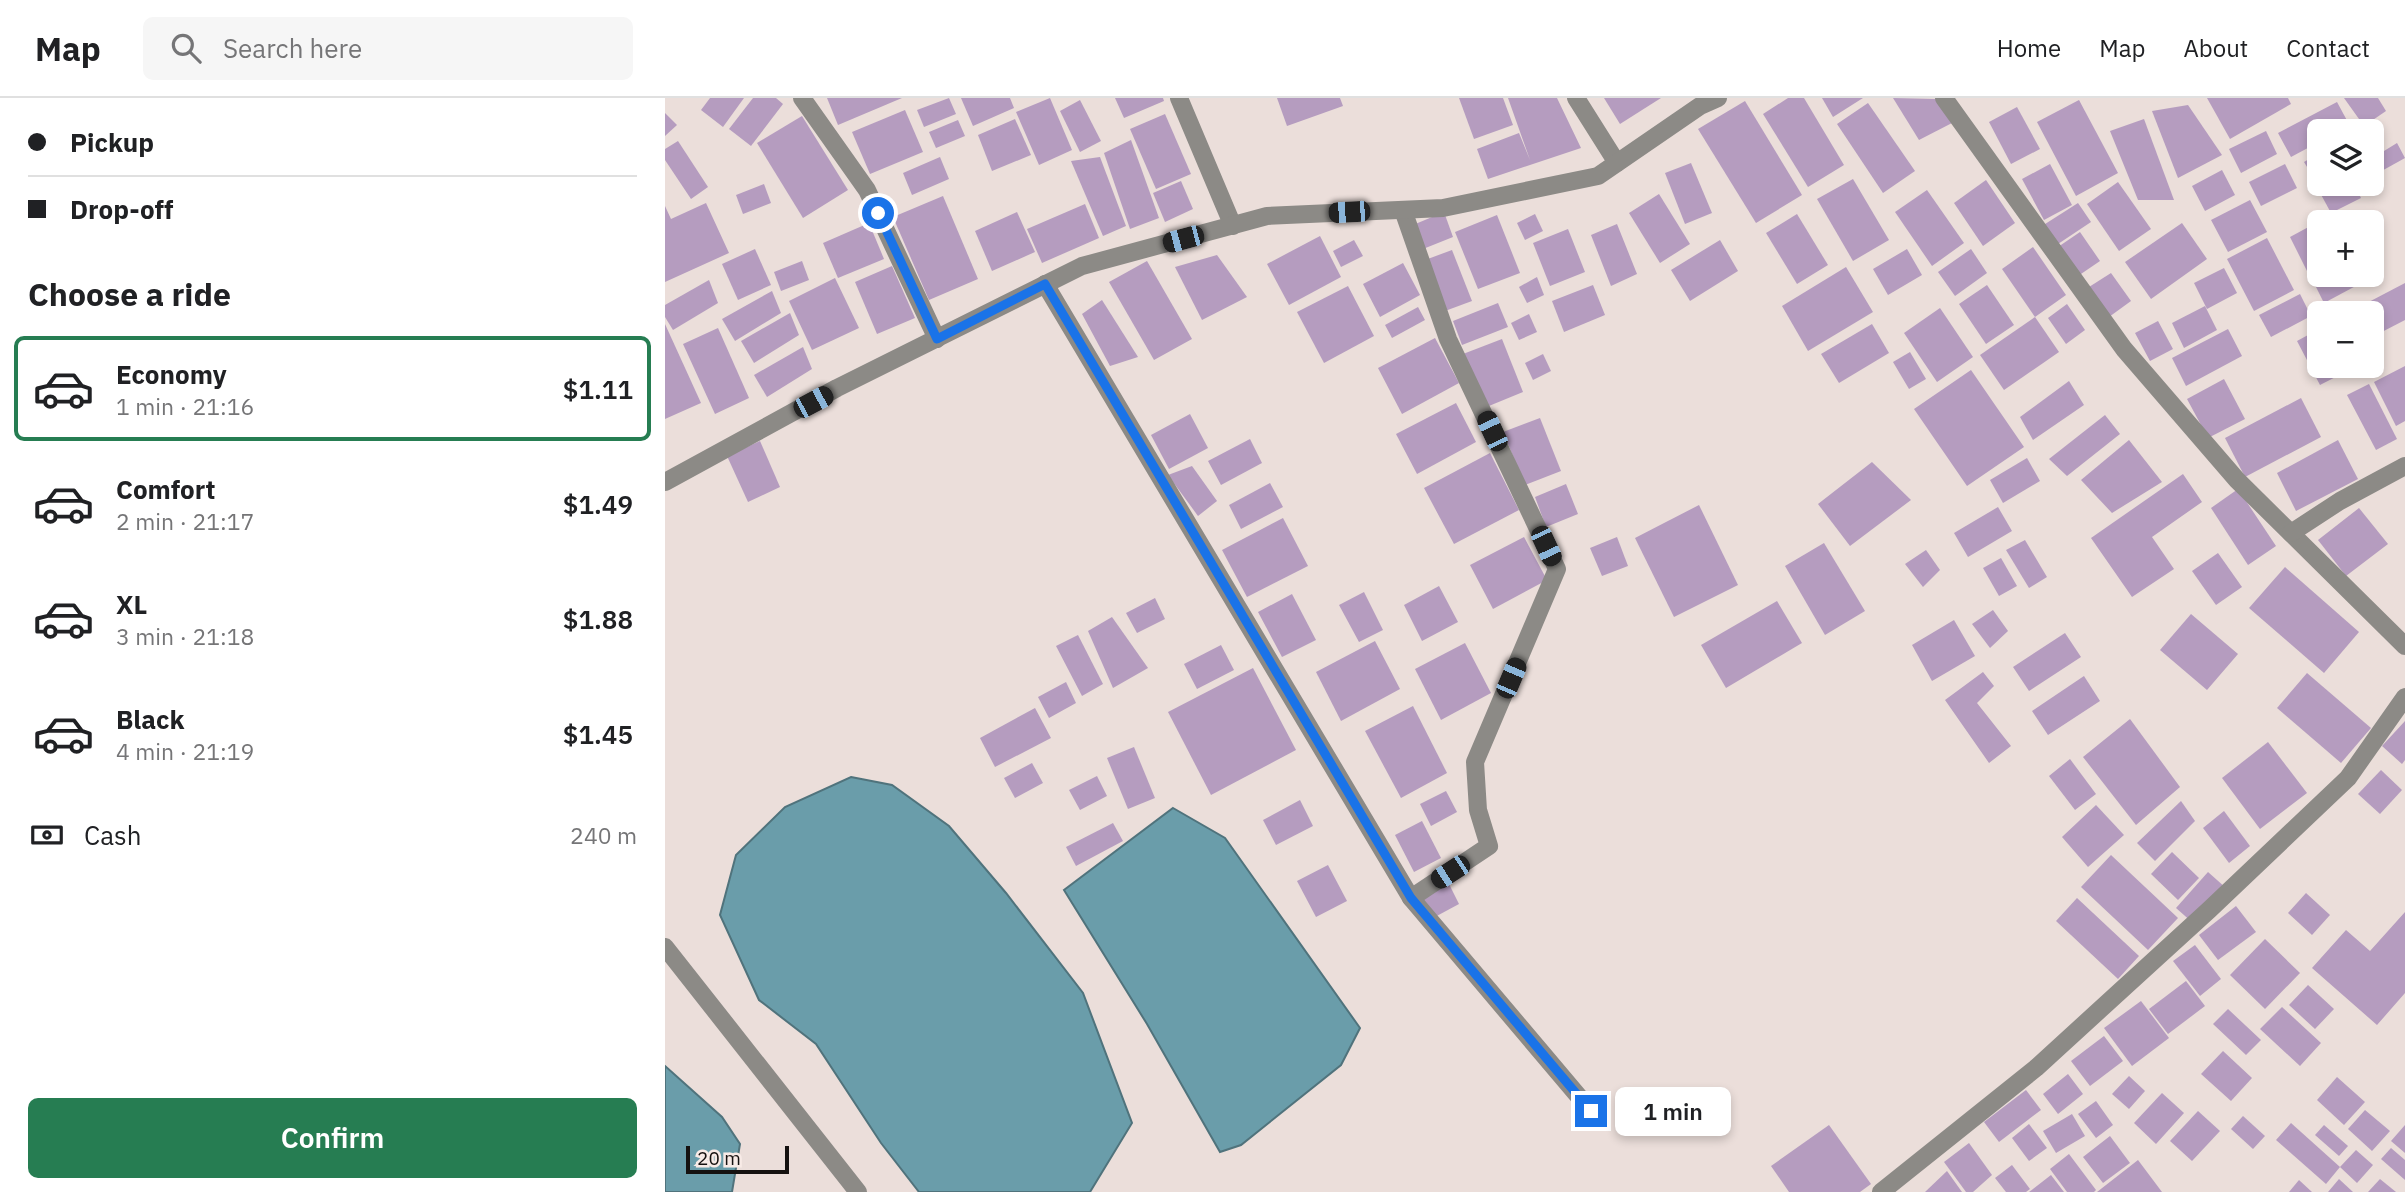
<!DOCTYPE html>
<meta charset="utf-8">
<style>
body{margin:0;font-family:"IBM Plex Sans",sans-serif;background:#f6f6f6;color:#202124;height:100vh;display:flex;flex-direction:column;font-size:26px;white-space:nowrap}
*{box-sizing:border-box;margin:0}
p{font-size:23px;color:#757577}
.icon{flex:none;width:38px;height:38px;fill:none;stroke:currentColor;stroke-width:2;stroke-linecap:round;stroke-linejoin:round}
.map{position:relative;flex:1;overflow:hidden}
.sheet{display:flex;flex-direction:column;background:#fff;width:665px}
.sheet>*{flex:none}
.hud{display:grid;align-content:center;height:154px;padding:0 28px;background:#fff}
.buttons{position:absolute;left:1642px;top:21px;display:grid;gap:14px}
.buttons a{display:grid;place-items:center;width:77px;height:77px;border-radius:10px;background:#fff;box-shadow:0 4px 10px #0003;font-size:35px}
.scale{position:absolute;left:21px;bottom:18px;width:103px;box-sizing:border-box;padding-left:7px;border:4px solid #151110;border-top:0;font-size:19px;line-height:24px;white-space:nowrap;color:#151110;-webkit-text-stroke:5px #f8ebe7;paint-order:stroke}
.end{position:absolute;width:32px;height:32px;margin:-16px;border:9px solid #1a73e8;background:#fff;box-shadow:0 0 0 4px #fff}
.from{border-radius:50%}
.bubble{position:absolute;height:49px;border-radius:10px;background:#fff;box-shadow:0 4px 10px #0003;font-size:23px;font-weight:600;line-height:49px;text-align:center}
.car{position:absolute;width:21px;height:42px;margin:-21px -10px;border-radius:9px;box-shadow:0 0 5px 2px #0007;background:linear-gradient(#222 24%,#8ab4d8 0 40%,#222 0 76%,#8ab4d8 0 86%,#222 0)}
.hud b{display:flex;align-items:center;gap:24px;height:66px;font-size:26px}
.hud b+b{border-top:2px solid #e0e0e0}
.hud i{width:18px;height:18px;background:#202124}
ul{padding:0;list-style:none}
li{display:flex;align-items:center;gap:21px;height:105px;margin:0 14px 10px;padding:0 14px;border:4px solid transparent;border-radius:10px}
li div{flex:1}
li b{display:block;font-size:26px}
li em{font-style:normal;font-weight:600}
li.active{border-color:#267d52}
li>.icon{width:63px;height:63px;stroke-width:1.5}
h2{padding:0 28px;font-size:32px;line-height:84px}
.pay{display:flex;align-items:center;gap:18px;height:77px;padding:0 28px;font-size:26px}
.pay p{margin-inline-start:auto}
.cta{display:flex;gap:14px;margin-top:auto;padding:14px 28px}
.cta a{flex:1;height:80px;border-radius:10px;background:#267d52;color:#fff;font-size:28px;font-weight:600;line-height:80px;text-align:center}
header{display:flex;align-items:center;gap:42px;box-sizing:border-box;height:98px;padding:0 35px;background:#fff;border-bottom:2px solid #e0e0e0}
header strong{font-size:33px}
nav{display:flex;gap:38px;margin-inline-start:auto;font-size:24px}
.search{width:490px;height:63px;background:#f6f6f6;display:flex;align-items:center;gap:18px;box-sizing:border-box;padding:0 24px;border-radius:10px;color:#757577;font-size:26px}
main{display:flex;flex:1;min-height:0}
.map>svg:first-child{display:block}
</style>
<header>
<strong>Map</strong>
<div class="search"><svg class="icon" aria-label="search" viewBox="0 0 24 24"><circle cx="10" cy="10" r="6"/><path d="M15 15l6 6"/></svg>Search here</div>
<nav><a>Home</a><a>Map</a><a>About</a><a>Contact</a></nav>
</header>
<main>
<section class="sheet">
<div class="hud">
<b><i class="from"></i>Pickup</b>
<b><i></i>Drop-off</b>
</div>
<h2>Choose a ride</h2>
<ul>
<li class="active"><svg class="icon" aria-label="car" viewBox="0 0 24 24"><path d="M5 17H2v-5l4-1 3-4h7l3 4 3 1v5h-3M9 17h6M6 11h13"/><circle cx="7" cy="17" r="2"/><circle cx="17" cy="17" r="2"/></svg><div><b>Economy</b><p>1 min · 21:16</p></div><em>$1.11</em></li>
<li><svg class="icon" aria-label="car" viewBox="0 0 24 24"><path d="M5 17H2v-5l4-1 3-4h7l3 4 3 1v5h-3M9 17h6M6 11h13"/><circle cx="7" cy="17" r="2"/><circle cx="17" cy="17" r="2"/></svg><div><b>Comfort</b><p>2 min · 21:17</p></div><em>$1.49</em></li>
<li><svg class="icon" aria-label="car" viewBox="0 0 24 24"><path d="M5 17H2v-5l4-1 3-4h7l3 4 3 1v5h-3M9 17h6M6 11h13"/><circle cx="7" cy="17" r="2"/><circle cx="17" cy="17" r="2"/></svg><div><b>XL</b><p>3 min · 21:18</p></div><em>$1.88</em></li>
<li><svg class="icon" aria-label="car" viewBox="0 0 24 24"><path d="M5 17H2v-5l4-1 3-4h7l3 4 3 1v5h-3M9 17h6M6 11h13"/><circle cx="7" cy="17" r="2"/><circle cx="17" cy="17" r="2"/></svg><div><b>Black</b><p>4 min · 21:19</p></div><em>$1.45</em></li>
</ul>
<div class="pay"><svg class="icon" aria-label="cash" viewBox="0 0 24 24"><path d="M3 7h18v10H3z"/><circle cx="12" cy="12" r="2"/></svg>Cash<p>240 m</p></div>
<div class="cta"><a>Confirm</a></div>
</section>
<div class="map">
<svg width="1740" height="1094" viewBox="0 0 1740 1094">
<rect width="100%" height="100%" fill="#ebdeda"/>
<g fill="#6a9daa" stroke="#50737c" stroke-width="2">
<polygon points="186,679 227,687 284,728 341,795 418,895 467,1025 425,1094 254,1094 216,1045 151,946 94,902 55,817 71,757 120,709"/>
<polygon points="508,710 560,740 695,930 676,967 576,1047 555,1054 482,926 399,792"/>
<polygon points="0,968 57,1019 75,1046 67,1094 0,1094"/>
</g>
<g fill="#b59cbf">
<polygon points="45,0 79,0 58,29 36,12"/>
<polygon points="88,0 111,0 118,6 86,48 64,31"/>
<polygon points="162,0 237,0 173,27"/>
<polygon points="284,0 291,16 259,29 252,12"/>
<polygon points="296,0 345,0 349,10 308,28"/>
<polygon points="385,0 407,52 374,67 351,14"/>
<polygon points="450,0 498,0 499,3 459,20"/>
<polygon points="612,0 675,0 678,8 622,28"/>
<polygon points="794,0 838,0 848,27 809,41"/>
<polygon points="843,0 892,0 916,50 823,81 812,51 854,35 865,62"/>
<polygon points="939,0 996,0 955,26"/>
<polygon points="1123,0 1139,0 1179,67 1143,89 1098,16"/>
<polygon points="1157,0 1198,0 1168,19"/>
<polygon points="1228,0 1271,1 1287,25 1254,42"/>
<polygon points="1542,0 1623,0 1626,6 1565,41"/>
<polygon points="1679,0 1713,0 1721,13 1699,28"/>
<polygon points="415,2 436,43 415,54 395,13"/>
<polygon points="1414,2 1453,75 1411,98 1372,24"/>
<polygon points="1080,3 1137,97 1091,125 1033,31"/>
<polygon points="1672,4 1685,28 1674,33 1654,33 1654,44 1626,59 1613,35"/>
<polygon points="1203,5 1250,73 1218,95 1172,26"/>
<polygon points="1523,7 1557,57 1513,80 1487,13"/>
<polygon points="1352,9 1375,51 1346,66 1324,24"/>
<polygon points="240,12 258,54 205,76 187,34"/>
<polygon points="0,15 12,27 0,38"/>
<polygon points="500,16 526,76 491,91 465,31"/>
<polygon points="137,18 183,92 138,120 92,45"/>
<polygon points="350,21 366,57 327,73 313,37"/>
<polygon points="1479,21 1509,102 1473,102 1445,33"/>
<polygon points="293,22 300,38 271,50 264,34"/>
<polygon points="1601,33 1612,56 1576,75 1564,51"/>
<polygon points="466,42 494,120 465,131 439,55"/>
<polygon points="13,43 43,89 26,101 0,62 0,51"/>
<polygon points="1732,45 1740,60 1713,75 1706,61"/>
<polygon points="1654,55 1654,73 1647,77 1639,64"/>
<polygon points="275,59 284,81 247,97 238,75"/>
<polygon points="435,59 461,128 438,138 406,63"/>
<polygon points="1026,65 1047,115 1020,126 1000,75"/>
<polygon points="1385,66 1407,107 1379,122 1357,81"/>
<polygon points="1620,66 1632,90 1596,108 1584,84"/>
<polygon points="1557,72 1570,97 1540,113 1527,88"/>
<polygon points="1188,81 1224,142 1188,163 1152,101"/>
<polygon points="1321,82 1350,125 1318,148 1289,105"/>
<polygon points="516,83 528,111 500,124 488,95"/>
<polygon points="1453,84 1486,131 1454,153 1422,106"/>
<polygon points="99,86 106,105 78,116 71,97"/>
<polygon points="1663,86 1689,86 1696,100 1666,115 1653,91"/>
<polygon points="1262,92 1299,145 1267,168 1230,114"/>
<polygon points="994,96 1025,146 995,165 964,115"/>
<polygon points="278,98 313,181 264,202 228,119"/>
<polygon points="1585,102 1602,134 1563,154 1546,122"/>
<polygon points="41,105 64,155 0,184 0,108 6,121"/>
<polygon points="1413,105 1426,124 1390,148 1377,128"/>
<polygon points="420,106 434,140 377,165 362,131"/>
<polygon points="352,114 370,154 327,173 310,133"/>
<polygon points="779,114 788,139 758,151 748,127"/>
<polygon points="870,116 878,133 860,142 852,125"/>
<polygon points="1132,116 1163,167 1132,186 1101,135"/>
<polygon points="832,117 855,175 813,191 790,134"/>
<polygon points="1662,119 1665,124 1654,124 1654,174 1645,179 1625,139"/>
<polygon points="204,125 219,161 173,180 158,145"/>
<polygon points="1517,125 1542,161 1486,201 1460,164"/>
<polygon points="952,126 972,176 946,188 926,137"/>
<polygon points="903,131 920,174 885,188 868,145"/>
<polygon points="1415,134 1435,163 1413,178 1393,149"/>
<polygon points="655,138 676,179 624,207 602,166"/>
<polygon points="1602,140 1629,192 1589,213 1562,161"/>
<polygon points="689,142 698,158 676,169 668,153"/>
<polygon points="1055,142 1073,173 1025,203 1006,172"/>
<polygon points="1368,149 1401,197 1370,219 1337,171"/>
<polygon points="90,151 106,187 73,202 57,166"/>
<polygon points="1242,151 1257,177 1223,197 1208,171"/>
<polygon points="1306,151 1322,175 1290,198 1273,174"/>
<polygon points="787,152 807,203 780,213 760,162"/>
<polygon points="552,157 582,199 537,222 510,169"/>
<polygon points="137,163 144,182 116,193 109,174"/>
<polygon points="482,163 527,241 489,262 444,184"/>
<polygon points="738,165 755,197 715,219 698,186"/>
<polygon points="227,168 250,220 212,236 190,184"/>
<polygon points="1181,169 1208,214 1143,253 1117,208"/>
<polygon points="1559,170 1572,195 1542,211 1529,185"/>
<polygon points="1446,175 1466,203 1444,219 1424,189"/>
<polygon points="1659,177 1696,177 1700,183 1659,205 1648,183"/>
<polygon points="872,179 879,197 862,205 854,189"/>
<polygon points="170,180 194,230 147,252 124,203"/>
<polygon points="44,182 53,205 8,232 0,219 0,207"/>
<polygon points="1740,185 1740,222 1713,236 1706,215 1702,215 1698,207"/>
<polygon points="928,187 940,217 899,234 887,203"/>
<polygon points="1322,187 1349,227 1321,246 1294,206"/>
<polygon points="683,188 709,238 659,265 632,214"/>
<polygon points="107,193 116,215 70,243 57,221"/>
<polygon points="1635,196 1646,218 1606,239 1594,217"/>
<polygon points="437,202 473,259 445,268 417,216"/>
<polygon points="833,205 843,229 797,247 788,223"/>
<polygon points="1402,206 1420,232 1401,246 1383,220"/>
<polygon points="1540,208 1552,232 1519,250 1507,225"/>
<polygon points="753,209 760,222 727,240 720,227"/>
<polygon points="1275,210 1308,259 1272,284 1239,235"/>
<polygon points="125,215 134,237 89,265 76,243"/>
<polygon points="864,216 872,234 854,242 846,225"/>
<polygon points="1370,219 1394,254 1339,292 1315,257"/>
<polygon points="1493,223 1508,251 1485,263 1470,235"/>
<polygon points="0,226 36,305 0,321"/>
<polygon points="1207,226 1224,255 1174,285 1156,256"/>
<polygon points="53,230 84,300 50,316 18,246"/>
<polygon points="1563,231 1577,258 1521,288 1507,260"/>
<polygon points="1654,231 1654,268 1692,268 1655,287 1632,243"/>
<polygon points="770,240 794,285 737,316 713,270"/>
<polygon points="837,241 858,294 819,310 798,256"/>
<polygon points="138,249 147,271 102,299 89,277"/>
<polygon points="1245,254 1261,281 1244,291 1228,264"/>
<polygon points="878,256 886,273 868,282 860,265"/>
<polygon points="1740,268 1740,323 1731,328 1709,284"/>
<polygon points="1306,272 1359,349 1302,388 1249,311"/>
<polygon points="1559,281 1580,321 1543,340 1522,301"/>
<polygon points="1404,283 1419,307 1368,342 1355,319"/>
<polygon points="1704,286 1732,341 1711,352 1682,297"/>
<polygon points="1636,300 1656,339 1580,379 1560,340"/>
<polygon points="791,305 811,344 752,376 731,336"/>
<polygon points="525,316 543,350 504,371 486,337"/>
<polygon points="1440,317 1455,336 1402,378 1384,361"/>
<polygon points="875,320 896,373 860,387 838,334"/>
<polygon points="585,341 597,365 556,387 543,363"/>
<polygon points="1464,342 1497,384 1447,415 1416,382"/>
<polygon points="1673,342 1693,381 1631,413 1612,375"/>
<polygon points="95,343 115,389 83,404 62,358"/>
<polygon points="825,355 854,412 789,446 759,390"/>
<polygon points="1362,360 1375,383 1338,405 1325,382"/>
<polygon points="1207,364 1246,402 1185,448 1153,406"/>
<polygon points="527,368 552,403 533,418 503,377"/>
<polygon points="1518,376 1537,404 1487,439 1509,471 1467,499 1426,440"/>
<polygon points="605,385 618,409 576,431 564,407"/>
<polygon points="901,386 913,416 881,429 870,399"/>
<polygon points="1573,391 1611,448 1583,467 1546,410"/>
<polygon points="1034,407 1073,487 1009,519 970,440"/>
<polygon points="1333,409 1347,433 1303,459 1289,435"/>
<polygon points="1694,410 1723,446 1681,478 1653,442"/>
<polygon points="618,420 643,468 582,499 557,452"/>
<polygon points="859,439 882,482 828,511 805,467"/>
<polygon points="952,439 963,468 937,478 925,450"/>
<polygon points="1360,442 1382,479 1364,490 1341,452"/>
<polygon points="1159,445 1200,513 1160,537 1120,468"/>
<polygon points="1261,452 1275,472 1258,489 1240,466"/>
<polygon points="1553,455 1577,489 1551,507 1527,473"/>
<polygon points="1336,460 1352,488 1334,498 1318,470"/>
<polygon points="1620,469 1694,534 1659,575 1584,510"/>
<polygon points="774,488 793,524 757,543 739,507"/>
<polygon points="699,494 718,532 694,544 674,507"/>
<polygon points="627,496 651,542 617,559 593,514"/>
<polygon points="490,500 500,521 472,535 461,515"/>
<polygon points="1112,503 1137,545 1061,590 1036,547"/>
<polygon points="1328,512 1343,533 1325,550 1307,526"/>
<polygon points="1526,516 1573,556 1542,592 1495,552"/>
<polygon points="447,519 483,570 448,590 423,533"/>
<polygon points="1289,522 1310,558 1267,583 1247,547"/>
<polygon points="1400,535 1416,559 1364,593 1348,569"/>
<polygon points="413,537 438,586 417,598 391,548"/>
<polygon points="710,543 735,591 676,623 651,574"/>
<polygon points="800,545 826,595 776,622 750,571"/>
<polygon points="556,547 569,572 532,591 519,566"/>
<polygon points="588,570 631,652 546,697 503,614"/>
<polygon points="1318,574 1329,588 1312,605 1346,648 1324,665 1280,602"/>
<polygon points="1642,575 1706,630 1676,665 1612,610"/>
<polygon points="1419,578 1435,603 1383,637 1367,613"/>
<polygon points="401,584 411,605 384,620 373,599"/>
<polygon points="748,608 782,675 736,700 700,633"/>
<polygon points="370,610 386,640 330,669 315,640"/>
<polygon points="1465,621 1515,689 1471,727 1418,659"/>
<polygon points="1740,623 1740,662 1737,666 1717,648"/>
<polygon points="1603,644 1642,695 1595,731 1557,680"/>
<polygon points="469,649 490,700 463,711 442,660"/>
<polygon points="1405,661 1431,696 1410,712 1384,678"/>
<polygon points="367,665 378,685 350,700 339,680"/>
<polygon points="1716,672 1737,692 1715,716 1693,696"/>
<polygon points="432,678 442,698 415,712 404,692"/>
<polygon points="781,693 792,714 766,728 755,706"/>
<polygon points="635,702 648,728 611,747 598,722"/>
<polygon points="1516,703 1530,723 1490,763 1472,745"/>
<polygon points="1431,707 1459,737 1423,769 1397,739"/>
<polygon points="1559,713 1585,748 1564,765 1538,730"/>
<polygon points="757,723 776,760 749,774 730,737"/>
<polygon points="448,725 458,743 411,768 401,749"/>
<polygon points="1507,754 1534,780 1513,802 1486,776"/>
<polygon points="1446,757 1513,820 1483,852 1416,789"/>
<polygon points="663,767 682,803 651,819 632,783"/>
<polygon points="1543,774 1561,790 1528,825 1511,810"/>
<polygon points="783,784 794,806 768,820 756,798"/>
<polygon points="1641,795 1665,817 1647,837 1623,815"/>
<polygon points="1412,800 1474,858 1453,881 1391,823"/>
<polygon points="1571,808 1591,834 1553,862 1534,837"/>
<polygon points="1740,814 1740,895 1712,927 1647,870 1681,832 1705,853"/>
<polygon points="1600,841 1635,875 1600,911 1565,877"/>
<polygon points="1530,847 1556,881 1535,898 1508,863"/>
<polygon points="1521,883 1540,908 1503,936 1484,911"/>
<polygon points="1643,887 1669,911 1650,931 1624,907"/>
<polygon points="1476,903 1504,940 1467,968 1439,930"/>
<polygon points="1617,909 1656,945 1635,968 1595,931"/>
<polygon points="1563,911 1596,942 1581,957 1548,926"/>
<polygon points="1439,938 1458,963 1425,988 1406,963"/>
<polygon points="1558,953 1587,980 1566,1003 1536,976"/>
<polygon points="1403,976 1418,996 1393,1016 1378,996"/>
<polygon points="1464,978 1480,993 1464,1011 1447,996"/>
<polygon points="1672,979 1700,1004 1679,1027 1652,1002"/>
<polygon points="1361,992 1376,1012 1334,1044 1319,1024"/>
<polygon points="1497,995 1519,1015 1491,1046 1469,1025"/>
<polygon points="1431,1003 1448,1027 1431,1040 1413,1016"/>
<polygon points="1700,1012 1725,1033 1707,1053 1683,1031"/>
<polygon points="1533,1013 1555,1033 1527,1063 1505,1043"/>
<polygon points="1407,1016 1420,1038 1391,1055 1378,1033"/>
<polygon points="1578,1018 1600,1038 1588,1051 1566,1031"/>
<polygon points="1626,1025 1675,1069 1661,1086 1611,1042"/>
<polygon points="1364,1026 1382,1050 1364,1063 1347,1040"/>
<polygon points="1164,1027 1206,1086 1195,1094 1124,1094 1106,1068"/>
<polygon points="1659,1027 1683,1048 1674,1058 1650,1037"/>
<polygon points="1740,1027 1740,1055 1726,1043"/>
<polygon points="1445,1038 1465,1065 1438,1085 1418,1059"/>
<polygon points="1304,1045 1327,1077 1308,1094 1301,1094 1279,1064"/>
<polygon points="1726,1050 1740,1062 1740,1082 1716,1061"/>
<polygon points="1691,1052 1708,1067 1692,1085 1675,1069"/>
<polygon points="1404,1056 1431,1092 1429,1094 1402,1094 1385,1071"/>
<polygon points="1473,1062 1497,1094 1432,1094"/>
<polygon points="1347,1067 1365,1091 1361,1094 1341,1094 1330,1080"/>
<polygon points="1282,1073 1297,1094 1260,1094"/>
<polygon points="1386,1077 1399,1094 1364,1094"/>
<polygon points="1674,1081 1688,1094 1663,1094"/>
<polygon points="1715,1081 1731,1094 1703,1094"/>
<polygon points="1634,1082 1647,1094 1624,1094"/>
</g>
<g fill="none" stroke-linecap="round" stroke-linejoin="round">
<g stroke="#8c8a86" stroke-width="18">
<polyline points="137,0 202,92 272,241"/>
<polyline points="514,0 568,128"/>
<polyline points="911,0 952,65"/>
<polyline points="1279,0 1459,251 1572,382 1740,548"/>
<polyline points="738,112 783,241 892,471 810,664 813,712 824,748 746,800"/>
<polyline points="380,186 746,800 926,1013"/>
<polyline points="0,384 172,290 417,168 602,118 778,110 933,78 1035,8 1053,0"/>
<polyline points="1626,435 1675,403 1740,368"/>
<polyline points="0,849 193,1094"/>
<polyline points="1216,1094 1371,970 1544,812 1683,680 1740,599"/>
</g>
</g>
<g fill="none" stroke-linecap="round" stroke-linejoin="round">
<polyline stroke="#1a73e8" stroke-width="9" points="213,115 272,241 380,186 746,800 926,1013"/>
</g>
</svg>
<div class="buttons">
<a><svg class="icon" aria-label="layers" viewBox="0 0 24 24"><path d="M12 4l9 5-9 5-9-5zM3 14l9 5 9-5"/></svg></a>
<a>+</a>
<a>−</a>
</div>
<div class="scale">20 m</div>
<i class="end from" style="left:213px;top:115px"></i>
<i class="end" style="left:926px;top:1013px"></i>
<div class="bubble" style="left:950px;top:989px;width:116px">1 min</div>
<i class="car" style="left:684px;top:114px;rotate:267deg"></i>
<i class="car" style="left:518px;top:141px;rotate:255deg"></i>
<i class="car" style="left:148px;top:304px;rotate:62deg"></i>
<i class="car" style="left:827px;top:333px;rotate:335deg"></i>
<i class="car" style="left:881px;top:448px;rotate:155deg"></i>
<i class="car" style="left:846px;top:580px;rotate:23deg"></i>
<i class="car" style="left:785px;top:774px;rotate:237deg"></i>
</div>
</main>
